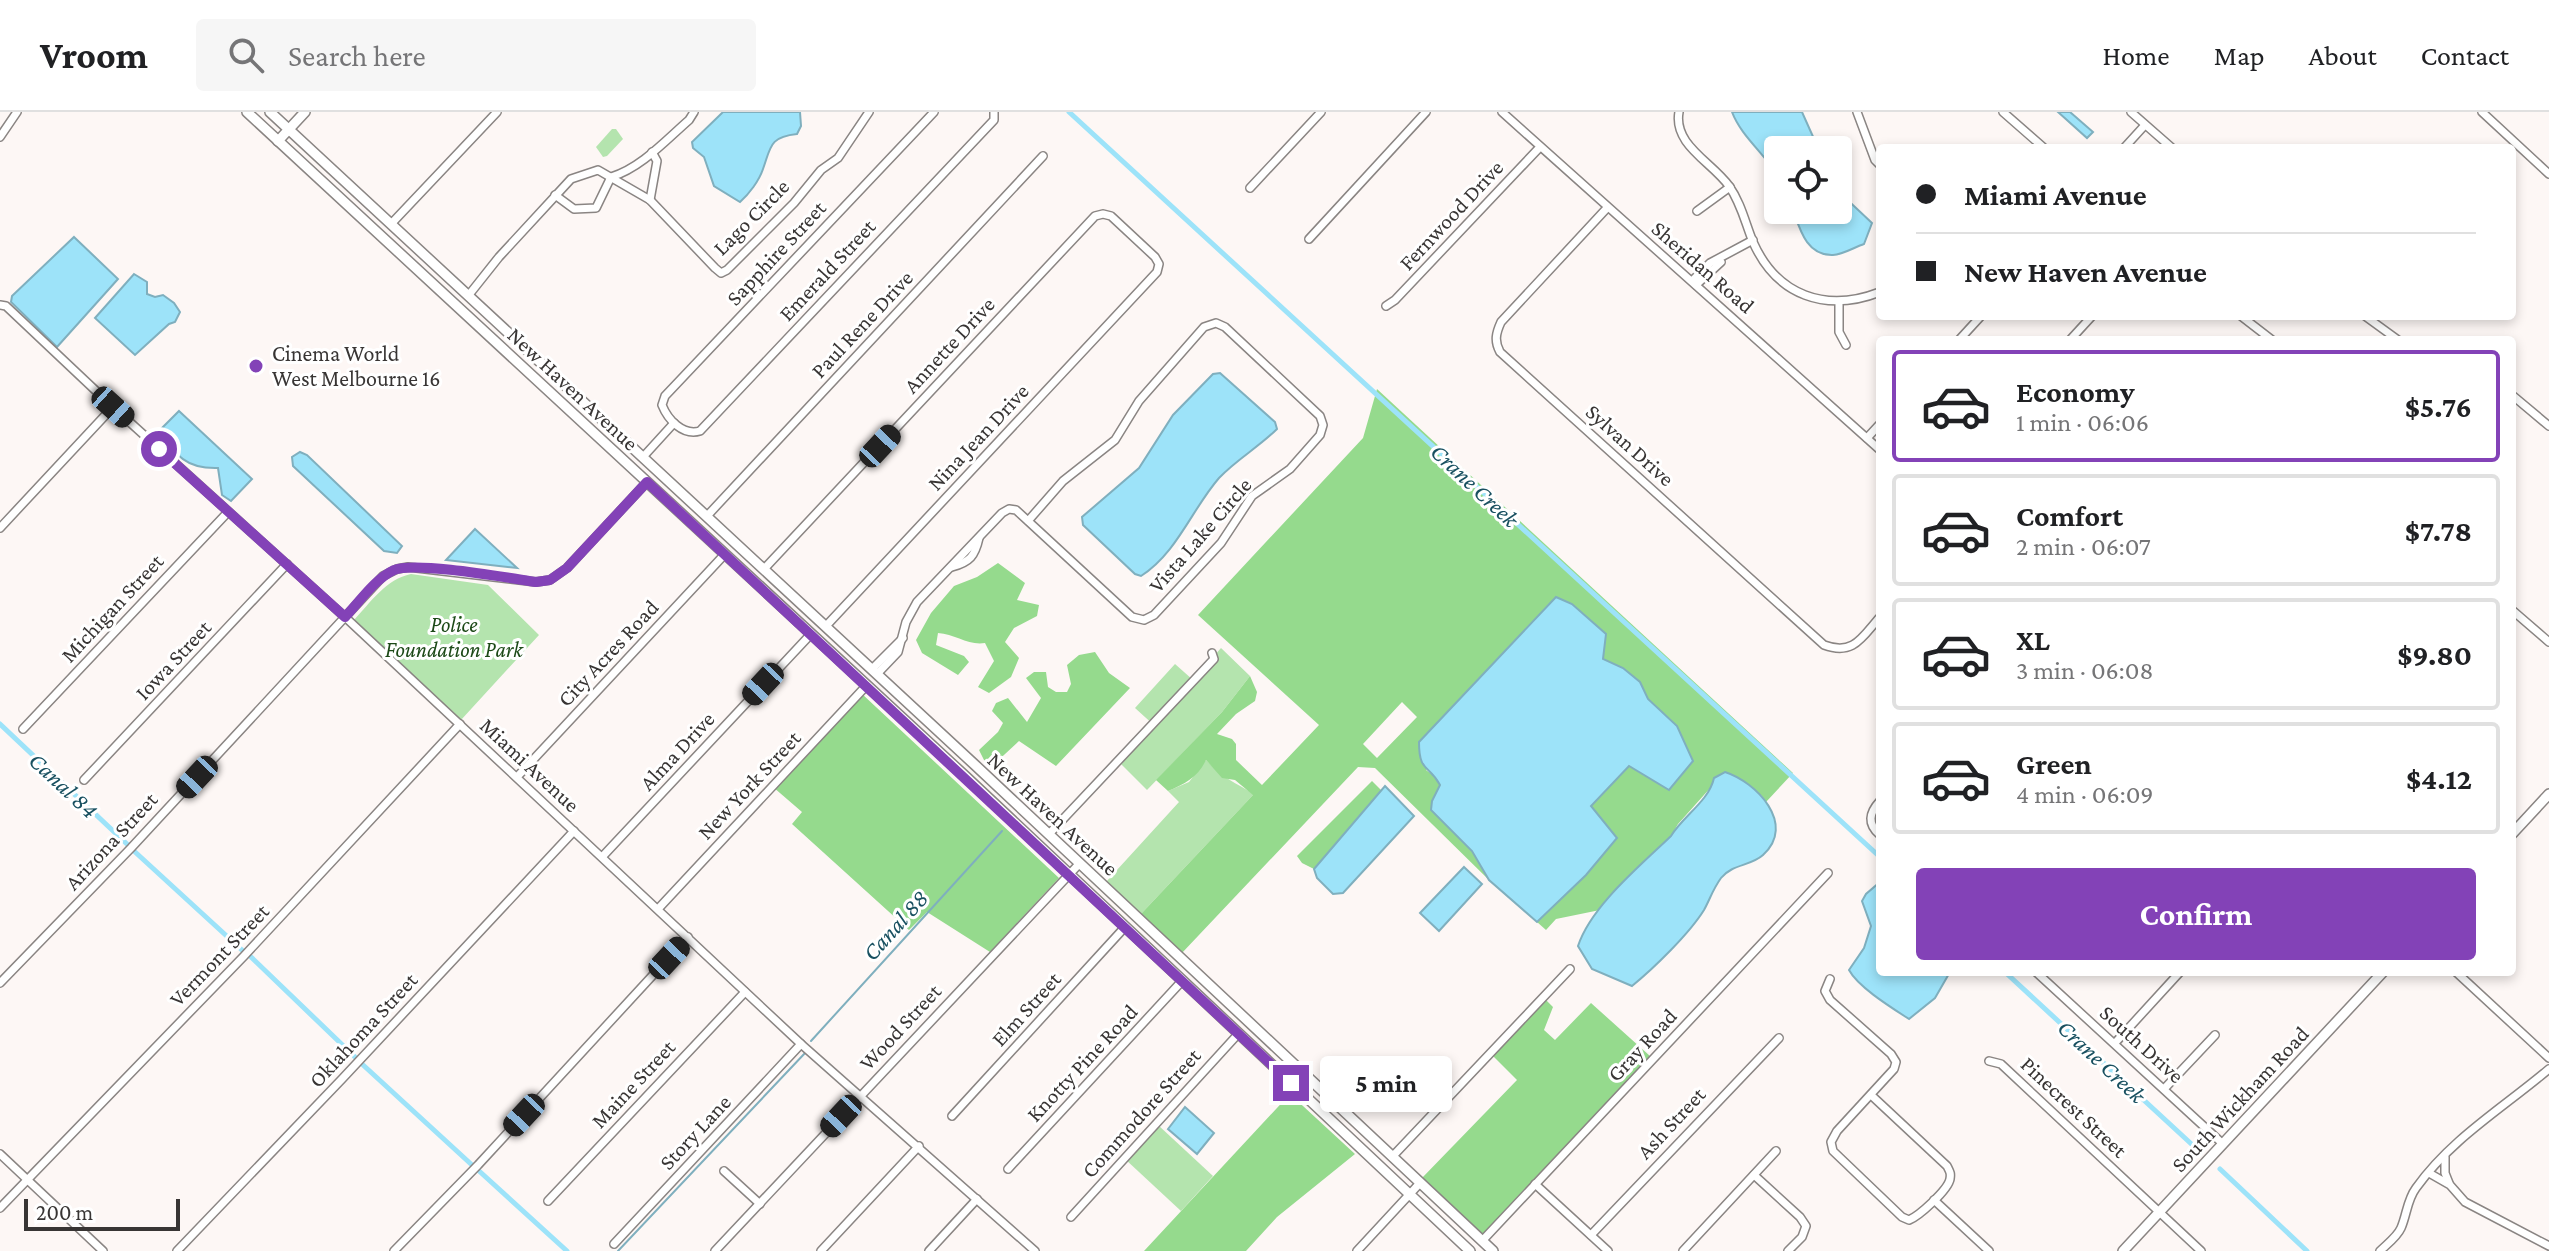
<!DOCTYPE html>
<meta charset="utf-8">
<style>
body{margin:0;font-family:"Crimson Pro",serif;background:#f6f6f6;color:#202124;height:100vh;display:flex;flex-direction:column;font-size:30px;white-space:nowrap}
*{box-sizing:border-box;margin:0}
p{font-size:26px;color:#757577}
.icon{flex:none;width:44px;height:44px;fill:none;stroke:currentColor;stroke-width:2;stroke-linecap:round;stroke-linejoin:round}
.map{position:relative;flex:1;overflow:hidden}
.drawer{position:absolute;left:1876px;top:224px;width:640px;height:640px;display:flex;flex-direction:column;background:#fff;border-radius:8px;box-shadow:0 4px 12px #0003}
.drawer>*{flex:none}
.guide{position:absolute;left:1876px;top:32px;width:640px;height:176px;border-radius:8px;box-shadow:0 4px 12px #0003;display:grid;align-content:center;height:176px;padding:0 40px;background:#fff}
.controls{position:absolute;left:1764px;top:24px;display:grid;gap:16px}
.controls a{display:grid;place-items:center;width:88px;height:88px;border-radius:8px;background:#fff;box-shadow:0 4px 12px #0003;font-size:40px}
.scale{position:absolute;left:24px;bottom:20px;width:156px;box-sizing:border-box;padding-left:8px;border:4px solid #383534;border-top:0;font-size:22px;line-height:28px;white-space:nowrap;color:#383534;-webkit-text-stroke:6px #fff;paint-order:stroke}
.end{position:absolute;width:36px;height:36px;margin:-18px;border:10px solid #8342b7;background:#fff;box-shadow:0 0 0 4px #fff}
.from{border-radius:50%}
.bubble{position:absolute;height:56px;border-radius:8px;background:#fff;box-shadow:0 4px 12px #0003;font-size:26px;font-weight:700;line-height:56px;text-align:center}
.car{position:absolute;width:24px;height:48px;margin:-24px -12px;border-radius:10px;box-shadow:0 0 6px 2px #0007;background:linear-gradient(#222 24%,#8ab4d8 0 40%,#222 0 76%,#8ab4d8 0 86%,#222 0)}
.guide b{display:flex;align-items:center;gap:28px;height:76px;font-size:30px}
.guide b+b{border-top:2px solid #e0e0e0}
.guide i{width:20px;height:20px;background:#202124}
ul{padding:14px 0 0;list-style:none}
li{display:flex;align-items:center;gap:24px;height:112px;margin:0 16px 12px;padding:0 24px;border:4px solid #e0e0e0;border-radius:8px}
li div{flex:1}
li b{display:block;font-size:30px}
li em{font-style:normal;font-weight:700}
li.selected{border-color:#8342b7}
li>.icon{width:72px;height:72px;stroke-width:1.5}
.cta{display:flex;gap:16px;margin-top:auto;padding:16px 40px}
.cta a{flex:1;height:92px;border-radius:8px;background:#8342b7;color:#fff;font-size:32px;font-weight:700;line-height:92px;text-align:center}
header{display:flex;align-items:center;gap:48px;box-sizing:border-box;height:112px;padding:0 40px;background:#fff;border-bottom:2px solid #e0e0e0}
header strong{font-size:38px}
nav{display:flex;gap:44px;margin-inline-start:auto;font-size:28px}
.search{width:560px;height:72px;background:#f6f6f6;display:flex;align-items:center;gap:20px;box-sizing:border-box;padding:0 28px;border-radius:8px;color:#757577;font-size:30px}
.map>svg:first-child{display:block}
</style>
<header>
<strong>Vroom</strong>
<div class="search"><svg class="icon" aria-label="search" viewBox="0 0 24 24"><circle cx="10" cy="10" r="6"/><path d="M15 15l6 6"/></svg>Search here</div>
<nav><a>Home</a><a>Map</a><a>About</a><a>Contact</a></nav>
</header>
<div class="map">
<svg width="2549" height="1139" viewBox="0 0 2549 1139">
<rect width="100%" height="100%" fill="#fdf7f5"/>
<g fill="#b4e4ae">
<polygon points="612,17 616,17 623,27 607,44 603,45 596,35"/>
<path d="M411,462L488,473L539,523L461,608L354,508C371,490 386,467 411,462Z"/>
<polygon points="1221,536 1250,564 1222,600 1147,678 1119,650 1156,615 1135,596 1175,552 1193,568"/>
<path d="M1206,648C1221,665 1234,670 1254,682L1140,803L1106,770L1179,690L1168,679L1189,670Z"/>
<polygon points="1158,1013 1213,1064 1181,1099 1125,1047"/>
</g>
<g fill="#95da8d" fill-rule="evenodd">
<path d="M1377,277L1793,661L1766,690L1761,683L1712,674L1678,712L1671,724L1600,798L1556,807L1546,818L1537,810L1586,763L1595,701L1591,694L1629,654L1645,664L1677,614L1647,587L1640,570L1623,556L1603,547L1606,522L1572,492L1426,658L1438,667L1441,673L1432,689L1431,698L1472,739L1489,768L1375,656L1358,655L1181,842L1140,803L1253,683L1235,668L1222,666L1206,648C1198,665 1185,672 1168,679L1156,668L1222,600L1250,564L1257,580L1255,589L1236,602L1217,622L1232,627L1236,632V648L1262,673L1319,613L1198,503L1363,326ZM1402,590L1417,605L1377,646L1363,632Z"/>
<path d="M998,451L1025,471L1017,488L1039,493L1037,504L1014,516L1005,530L1019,546L1011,565L989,581L978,575L994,549L985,531C969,534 955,522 938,521L936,533L964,544L969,550L958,563L922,541L916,528L931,501L954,474L977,465Z"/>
<polygon points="1095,540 1109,561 1130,576 1056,654 1019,629 991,655 984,648 979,638 998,620 1003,611 992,599 996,591 1008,586 1027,610 1041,586 1026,566 1034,560 1046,560 1048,575 1056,580 1067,580 1071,572 1067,553 1079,543"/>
<polygon points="861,581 1059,766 990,840 927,800 909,818 792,712 802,700 773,675"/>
<polygon points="1372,669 1382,679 1314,757 1302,751 1297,744"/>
<polygon points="1544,886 1553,895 1544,918 1555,928 1591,891 1650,944 1482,1123 1421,1067 1517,968 1493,944"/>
<polygon points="1290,982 1355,1042 1277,1105 1246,1139 1144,1139"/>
</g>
<g fill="#9de3f9" stroke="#7fafbe" stroke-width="2">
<path d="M723,0H800L801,14L797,22C769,25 771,35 763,57C759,69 749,82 740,90L714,74L704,45L693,36L692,30Z"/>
<path d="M1732,0H1802L1819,38H1778V64C1764,41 1741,24 1732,0Z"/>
<polygon points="2058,0 2070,0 2093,20 2087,26"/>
<path d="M1838,79L1872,111L1864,132C1855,135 1842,143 1833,143C1807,144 1800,118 1793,98H1838Z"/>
<polygon points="74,125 118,167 57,235 11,190 12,184"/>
<polygon points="134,162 147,170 147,182 155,185 163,183 174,191 180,200 175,210 169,212 135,243 95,206"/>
<path d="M1220,261L1275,310L1277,317C1259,335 1237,347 1219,366C1192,397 1177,441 1141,464L1135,462L1083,413L1082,405L1139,356L1173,303L1213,262Z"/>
<path d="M179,299L252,367L231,389L222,383L218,356C186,357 176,344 160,318Z"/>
<polygon points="300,340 307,343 402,434 397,441 384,439 293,354 292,345"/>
<polygon points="475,417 517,456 446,448"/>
<path d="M1556,485L1572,492L1606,522L1603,547L1623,556L1640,570L1648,587L1677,614L1693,649L1669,678L1629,654L1591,694L1617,726L1586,763L1537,810L1489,768L1472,739L1431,698L1432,689L1440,673C1429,652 1419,661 1419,630Z"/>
<path d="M1725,660C1756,670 1797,712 1763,743C1751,754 1732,752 1721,766C1713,777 1710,787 1704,798C1689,822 1654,856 1632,874L1592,857L1578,834C1591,794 1641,753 1671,724C1683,704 1709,689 1714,666Z"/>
<polygon points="1385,674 1414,704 1343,781 1333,782 1317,766 1314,757"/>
<polygon points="1464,755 1482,772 1439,819 1420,801"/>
<path d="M1880,770V860H1950L1935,886L1909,907C1892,896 1858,875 1849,858L1864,836L1871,814L1862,789L1866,782Z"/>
<polygon points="1185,995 1214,1021 1197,1042 1168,1017"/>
</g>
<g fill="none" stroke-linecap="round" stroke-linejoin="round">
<g stroke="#7fafbe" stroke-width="2">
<polyline points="811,929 1002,719"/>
<polyline points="618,1139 806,940"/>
</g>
<g stroke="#9de3f9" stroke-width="5">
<polyline points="1069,0 1880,745"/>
<polyline points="0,612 128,733"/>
<polyline points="134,739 243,839"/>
<polyline points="250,844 356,946"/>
<polyline points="2005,860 2199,1039"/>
<polyline points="362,952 472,1053"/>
<polyline points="2220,1057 2307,1139"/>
<polyline points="478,1058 567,1139"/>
</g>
<g stroke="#8a8583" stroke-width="10">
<g id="minor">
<path d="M934,0L665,284L662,293C668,308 683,324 700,319L994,8V0"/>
<polyline points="1502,0 1880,338"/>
<path d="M1679,0C1673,33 1712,50 1729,74C1741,91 1745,110 1753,130C1777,184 1826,201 1880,180"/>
<polyline points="1857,0 1875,48 1880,53"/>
<polyline points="2003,0 2044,36"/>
<polyline points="2131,0 2172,36"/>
<polyline points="2482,0 2549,62"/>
<polyline points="0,25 17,0"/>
<polyline points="2124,36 2145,13"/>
<polyline points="1250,76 1321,0"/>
<path d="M555,83L574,97L596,96L611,65C641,56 666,28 689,8L694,0"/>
<polyline points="650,88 657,49 652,40"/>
<path d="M1607,96L1501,210C1496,221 1494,229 1500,240L1824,533C1854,544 1862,525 1880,505"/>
<polyline points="1697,99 1730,75"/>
<polyline points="391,112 497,0"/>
<polyline points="1309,127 1426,0"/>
<polyline points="1692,169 1710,151 1753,128"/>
<polyline points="1696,173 1721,150"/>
<polyline points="468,184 499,145 571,67 598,58 650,88 715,156 721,161 727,158 794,91 821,58 838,46 869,0"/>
<polyline points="1839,190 1839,220 1846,233"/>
<polyline points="0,193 6,194 113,295 345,505 801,932 1035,1139"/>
<polyline points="1386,194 1395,188 1540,35"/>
<polyline points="2241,204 2272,228"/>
<polyline points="2365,204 2398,228"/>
<polyline points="1959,228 1981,204"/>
<polyline points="2070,228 2092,204"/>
<polyline points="2512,283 2549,314"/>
<polyline points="1867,326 1880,312"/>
<polyline points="643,345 674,311"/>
<polyline points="707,404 1043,44"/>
<polyline points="0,416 113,295"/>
<path d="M952,455C970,450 975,444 979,426"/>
<polyline points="764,457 1095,104 1103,102 1111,104 1155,145 1159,152 1157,160 826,514"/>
<polyline points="2512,498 2549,530"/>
<polyline points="872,557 903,526"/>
<polyline points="877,562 898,540 906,510 917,490 1002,401 1009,397 1016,398 1028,409 1132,505 1144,508 1154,503 1221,431 1252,384 1290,357 1320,323 1323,313 1320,304 1225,215 1216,211 1204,215 1139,289 1115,328 1063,369 1028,409"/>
<polyline points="23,617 228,400"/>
<polyline points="517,665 725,442"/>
<polyline points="84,668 287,452"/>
<path d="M1880,689C1869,701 1867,712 1880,723"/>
<polyline points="1049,722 1214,547 1212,541"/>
<polyline points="602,745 811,522"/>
<polyline points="658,797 867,573"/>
<polyline points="2036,860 2223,1032"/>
<polyline points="2456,860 2549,946"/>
<path d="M1830,867L1825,879L1830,888L1891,942L1896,950L1894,957L1837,1019L1831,1030L1833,1039L1902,1105L1909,1108C1919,1104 1948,1078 1950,1067C1951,1061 1950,1060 1947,1054L1871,983"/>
<polyline points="0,871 131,736 383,464 397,457 408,455 536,470 550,468 567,456 647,370"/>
<polyline points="2115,931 2180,860"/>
<polyline points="1989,949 2001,952 2201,1139"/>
<polyline points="2164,977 2215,923"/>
<polyline points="952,1004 1125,815"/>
<polyline points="0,1042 103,1139"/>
<polyline points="1392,1045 1570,857"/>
<polyline points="2445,1045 2445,1061 2449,1071"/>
<polyline points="1008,1057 1182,869"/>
<polyline points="724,1059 760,1092"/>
<polyline points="2429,1061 2450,1073 2465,1090 2549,1134"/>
<polyline points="1754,1063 1800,1105 1806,1114 1802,1125 1788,1139"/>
<polyline points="1535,1072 1608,1139"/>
<polyline points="1934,1088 1989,1139"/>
<polyline points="548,1089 745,880"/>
<polyline points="0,1096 244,844 460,612"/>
<polyline points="1071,1105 1239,921"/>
<polyline points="1591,1123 1779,926"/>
<polyline points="1482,1129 1828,761"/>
<polyline points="614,1132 801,932"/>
<polyline points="177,1139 342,967 574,719"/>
<polyline points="394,1139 478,1053 688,825"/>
<polyline points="715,1139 1080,751"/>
<polyline points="821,1139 919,1034"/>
<polyline points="929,1139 977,1087"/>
<polyline points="1357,1139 1420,1071"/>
<polyline points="1683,1139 1776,1039"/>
<path d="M2380,1139C2387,1132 2397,1125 2401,1116C2407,1102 2407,1088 2416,1076C2452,1026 2503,996 2549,957"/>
</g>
</g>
<g stroke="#8a8583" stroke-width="12">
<g id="major">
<polyline points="247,0 965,664 1470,1139"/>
<polyline points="270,0 975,653 1493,1139"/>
<polyline points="278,29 305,0"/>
<polyline points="2512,722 2549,682"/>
<polyline points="2123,1139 2383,860"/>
</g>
</g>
<use href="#minor" stroke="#fff" stroke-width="7"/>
<use href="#major" stroke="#fff" stroke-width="9"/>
</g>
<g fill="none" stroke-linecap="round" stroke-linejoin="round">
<path stroke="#8342b7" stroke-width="10" d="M159,337L345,505C360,489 375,467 394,458C415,449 509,466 536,470L550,468L567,456L647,370L1291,971"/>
</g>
<circle fill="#8342b7" stroke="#fff" stroke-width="3" cx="256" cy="254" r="8"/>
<g text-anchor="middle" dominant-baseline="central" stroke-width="6" stroke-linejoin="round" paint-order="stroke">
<g font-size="22" fill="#383534" stroke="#fff">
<text transform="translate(1451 103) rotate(-47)">Fernwood Drive</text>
<text transform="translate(751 105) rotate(-45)">Lago Circle</text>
<text transform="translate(776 141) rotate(-47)">Sapphire Street</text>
<text transform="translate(1703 155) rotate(41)">Sheridan Road</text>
<text transform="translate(827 158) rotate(-47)">Emerald Street</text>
<text transform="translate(862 212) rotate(-47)">Paul Rene Drive</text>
<text transform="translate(949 233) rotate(-47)">Annette Drive</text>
<text transform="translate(573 277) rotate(43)">New Haven Avenue</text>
<text transform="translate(978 325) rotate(-47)">Nina Jean Drive</text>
<text transform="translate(1630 333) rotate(42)">Sylvan Drive</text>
<text transform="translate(1200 423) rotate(-49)">Vista Lake Circle</text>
<text transform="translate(112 496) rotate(-47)">Michigan Street</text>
<text transform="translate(608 541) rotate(-47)">City Acres Road</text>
<text transform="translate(173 548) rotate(-47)">Iowa Street</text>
<text transform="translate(677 639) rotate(-47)">Alma Drive</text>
<text transform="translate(530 653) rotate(43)">Miami Avenue</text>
<text transform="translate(749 673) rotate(-47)">New York Street</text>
<text transform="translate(1053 702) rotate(43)">New Haven Avenue</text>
<text transform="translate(111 729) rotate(-47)">Arizona Street</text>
<text transform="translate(219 843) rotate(-46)">Vermont Street</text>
<text transform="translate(1026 897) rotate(-48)">Elm Street</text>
<text transform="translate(900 915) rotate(-47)">Wood Street</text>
<text transform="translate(363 918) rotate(-47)">Oklahoma Street</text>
<text transform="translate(2142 932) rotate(42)">South Drive</text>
<text transform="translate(1642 933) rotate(-47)">Gray Road</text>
<text transform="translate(1082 951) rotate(-47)">Knotty Pine Road</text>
<text transform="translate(633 972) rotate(-47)">Maine Street</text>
<text transform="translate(2240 987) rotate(-47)">South Wickham Road</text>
<text transform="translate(2074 995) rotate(43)">Pinecrest Street</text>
<text transform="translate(1141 1001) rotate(-48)">Commodore Street</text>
<text transform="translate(1671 1011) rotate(-47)">Ash Street</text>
<text transform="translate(695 1020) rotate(-47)">Story Lane</text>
</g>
<g font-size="22" fill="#383534" stroke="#fff" text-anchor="start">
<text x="272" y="241">Cinema World<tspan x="272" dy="25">West Melbourne 16</tspan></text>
</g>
<g font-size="22" font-style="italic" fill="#1c4917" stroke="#fff">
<text x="454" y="512">Police<tspan x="454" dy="25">Foundation Park</tspan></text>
</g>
<g font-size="24" font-style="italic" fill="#185060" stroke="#fff">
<text transform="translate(1475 373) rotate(43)">Crane Creek</text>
<text transform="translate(64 673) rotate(43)">Canal 84</text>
<text transform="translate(895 813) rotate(-48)">Canal 88</text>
<text transform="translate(2102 949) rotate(43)">Crane Creek</text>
</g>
</g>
</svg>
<div class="controls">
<a><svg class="icon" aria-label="locate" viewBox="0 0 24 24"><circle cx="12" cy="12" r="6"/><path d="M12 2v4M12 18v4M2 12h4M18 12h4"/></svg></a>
</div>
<div class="scale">200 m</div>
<i class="end from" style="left:159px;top:337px"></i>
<i class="end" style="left:1291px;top:971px"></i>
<div class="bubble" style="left:1320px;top:944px;width:132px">5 min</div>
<i class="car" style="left:113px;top:295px;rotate:132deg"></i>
<i class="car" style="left:880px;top:334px;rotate:43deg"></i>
<i class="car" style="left:763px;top:572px;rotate:223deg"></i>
<i class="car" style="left:197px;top:665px;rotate:223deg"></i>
<i class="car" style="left:669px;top:846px;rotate:43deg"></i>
<i class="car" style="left:524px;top:1003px;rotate:223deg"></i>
<i class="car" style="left:841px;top:1004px;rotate:223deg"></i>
<div class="guide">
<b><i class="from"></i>Miami Avenue</b>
<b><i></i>New Haven Avenue</b>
</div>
<section class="drawer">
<ul>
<li class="selected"><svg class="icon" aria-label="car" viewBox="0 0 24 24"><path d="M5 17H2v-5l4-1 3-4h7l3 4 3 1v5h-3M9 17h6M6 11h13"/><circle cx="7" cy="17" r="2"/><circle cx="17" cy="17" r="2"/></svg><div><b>Economy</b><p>1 min · 06:06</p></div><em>$5.76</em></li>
<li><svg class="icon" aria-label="car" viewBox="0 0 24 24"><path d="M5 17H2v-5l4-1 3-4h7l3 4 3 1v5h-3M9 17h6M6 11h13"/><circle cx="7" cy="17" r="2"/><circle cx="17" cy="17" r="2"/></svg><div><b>Comfort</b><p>2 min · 06:07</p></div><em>$7.78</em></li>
<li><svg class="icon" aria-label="car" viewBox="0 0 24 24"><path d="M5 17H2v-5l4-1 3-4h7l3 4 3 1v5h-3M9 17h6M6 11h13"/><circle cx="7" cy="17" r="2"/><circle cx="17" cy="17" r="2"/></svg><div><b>XL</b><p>3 min · 06:08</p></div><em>$9.80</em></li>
<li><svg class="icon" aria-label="car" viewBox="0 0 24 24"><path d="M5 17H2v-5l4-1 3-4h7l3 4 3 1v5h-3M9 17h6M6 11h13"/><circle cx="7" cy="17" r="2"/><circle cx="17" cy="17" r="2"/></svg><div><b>Green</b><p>4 min · 06:09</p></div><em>$4.12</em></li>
</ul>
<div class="cta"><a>Confirm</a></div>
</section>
</div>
